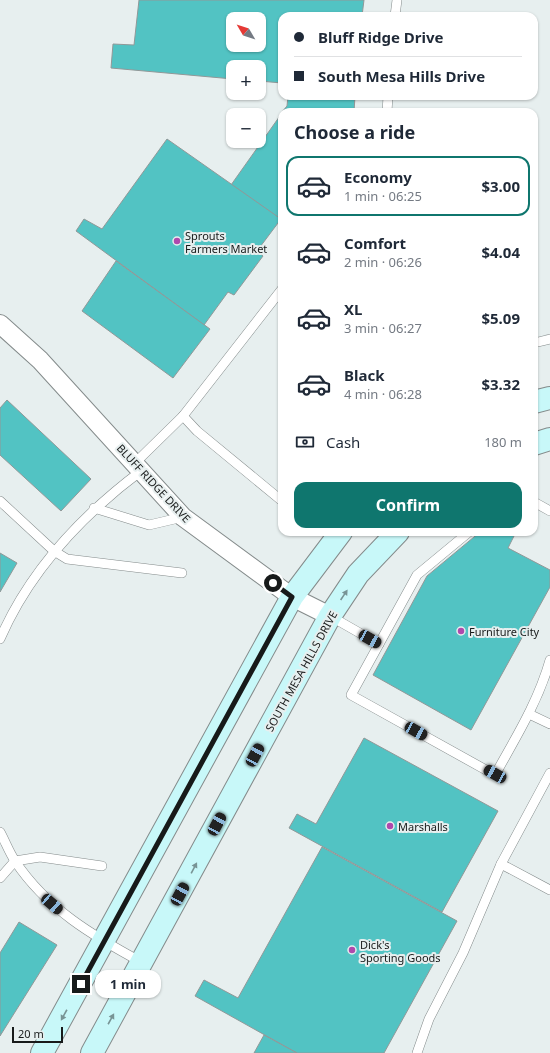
<!DOCTYPE html>
<meta charset="utf-8">
<style>
body{margin:0;font-family:"Noto Sans",sans-serif;background:#f6f6f7;color:#1f2937;height:100vh;display:flex;flex-direction:column;font-size:15px;white-space:nowrap}
*{box-sizing:border-box;margin:0}
p{font-size:13px;color:#747a83}
.icon{flex:none;width:22px;height:22px;fill:none;stroke:currentColor;stroke-width:2;stroke-linecap:round;stroke-linejoin:round}
.map{position:relative;flex:1;overflow:hidden}
.sheet{position:absolute;left:278px;top:108px;width:260px;height:428px;display:flex;flex-direction:column;background:#fff;border-radius:12px;box-shadow:0 1px 3px #0004}
.sheet>*{flex:none}
.guide{position:absolute;left:278px;top:12px;width:260px;height:88px;border-radius:12px;box-shadow:0 1px 3px #0004;display:grid;align-content:center;height:88px;padding:0 16px;background:#fff}
.needle{width:26px;rotate:309deg}
.buttons{position:absolute;left:226px;top:12px;display:grid;gap:8px}
.buttons a{display:grid;place-items:center;width:40px;height:40px;border-radius:8px;background:#fff;box-shadow:0 1px 3px #0004;font-size:20px}
.scale{position:absolute;left:12px;bottom:10px;width:51px;box-sizing:border-box;padding-left:4px;border:2px solid #171a1a;border-top:0;font-size:11px;line-height:14px;white-space:nowrap;color:#171a1a;-webkit-text-stroke:3px #e7efef;paint-order:stroke}
.end{position:absolute;width:18px;height:18px;margin:-9px;border:5px solid #171a1a;background:#fff;box-shadow:0 0 0 2px #fff}
.from{border-radius:50%}
.bubble{position:absolute;height:28px;border-radius:12px;background:#fff;box-shadow:0 1px 3px #0004;font-size:13px;font-weight:700;line-height:28px;text-align:center}
.car{position:absolute;width:12px;height:24px;margin:-12px -6px;border-radius:5px;box-shadow:0 0 3px 1px #0007;background:linear-gradient(#222 24%,#8ab4d8 0 40%,#222 0 76%,#8ab4d8 0 86%,#222 0)}
.guide b{display:flex;align-items:center;gap:14px;height:38px;font-size:15px}
.guide b+b{border-top:1px solid #e0e1e3}
.guide i{width:10px;height:10px;background:#1f2937}
ul{padding:0;list-style:none}
li{display:flex;align-items:center;gap:12px;height:60px;margin:0 8px 6px;padding:0 8px;border:2px solid transparent;border-radius:12px}
li div{flex:1}
li b{display:block;font-size:15px}
li em{font-style:normal;font-weight:700}
li.selected{border-color:#0f766e}
li>.icon{width:36px;height:36px;stroke-width:1.5}
h2{padding:0 16px;font-size:18px;line-height:48px}
.pay{display:flex;align-items:center;gap:10px;height:44px;padding:0 16px;font-size:15px}
.pay p{margin-inline-start:auto}
.button{display:flex;gap:8px;margin-top:auto;padding:8px 16px}
.button a{flex:1;height:46px;border-radius:12px;background:#0f766e;color:#fff;font-size:16px;font-weight:700;line-height:46px;text-align:center}
.map>svg:first-child{display:block}
</style>
<div class="map">
<svg width="550" height="1053" viewBox="0 0 550 1053">
<rect width="100%" height="100%" fill="#e7efef"/>
<g fill="#52c3c3" stroke="#919898" fill-rule="evenodd">
<path d="M139,0H364L362,16H282V83L259,81V67H233V79L111,68L113,44L134,45ZM233,19H259V45H233Z"/>
<polygon points="288,96 355,96 354,112 282,112 287,106"/>
<polygon points="282,113 282,220 231,185"/>
<polygon points="167,139 281,219 257,251 263,256 234,295 228,292 204,325 76,231 84,219 102,229"/>
<polygon points="116,261 210,329 173,378 82,311"/>
<polygon points="7,400 91,479 61,511 0,455 0,408"/>
<polygon points="480,532 516,532 508,548 550,570 550,587 471,730 373,675 427,576"/>
<polygon points="0,553 17,563 0,592"/>
<polygon points="364,738 498,811 442,912 289,828 297,814 316,824"/>
<polygon points="322,847 457,921 384,1053 297,1053 195,996 204,980 238,998"/>
<polygon points="19,922 57,945 0,1036 0,953"/>
<polygon points="264,1035 297,1053 254,1053"/>
</g>
<g fill="none" stroke-linecap="round" stroke-linejoin="round">
<g stroke="#848b8b" stroke-width="10">
<g id="lane">
<polyline points="395,16 397,0"/>
<polyline points="387,112 388,96"/>
<polyline points="534,343 550,339"/>
<polyline points="183,416 197,431 282,501"/>
<polyline points="134,464 183,416 282,289"/>
<polyline points="0,501 54,551 67,559 182,573"/>
<polyline points="534,502 550,511"/>
<polyline points="94,508 149,525 183,517"/>
<path d="M469,532L417,575L351,695L495,775C516,737 538,702 550,660"/>
<polyline points="330,616 379,644"/>
<path d="M0,639C30,570 81,516 141,471"/>
<polyline points="529,714 550,724"/>
<path d="M0,832C5,841 9,852 15,861C47,909 93,936 143,963"/>
<polyline points="501,864 550,890"/>
<polyline points="0,878 15,861 40,857 102,866"/>
<polyline points="417,1053 429,1019 463,953 501,864 550,773"/>
</g>
</g>
<g stroke="#848b8b" stroke-width="20">
<polyline id="street" points="0,324 40,360 183,517 292,597 330,616"/>
</g>
<g stroke="#848b8b" stroke-width="24">
<g id="secondary">
<polyline points="534,402 550,398"/>
<polyline points="534,444 550,439"/>
<polyline points="42,1053 292,597 341,532"/>
<polyline points="92,1053 330,616 358,574 398,532"/>
</g>
</g>
<use href="#lane" stroke="#fff" stroke-width="9"/>
<use href="#street" stroke="#fff" stroke-width="18"/>
<use href="#secondary" stroke="#c8f8f9" stroke-width="22"/>
</g>
<defs><path id="oneway-solid" d="M-6-.8H1V-3.2L6.5 0L1 3.2V.8H-6Z"/></defs>
<g fill="#789495">
<use href="#oneway-solid" transform="translate(344 595) rotate(-56)"/>
<use href="#oneway-solid" transform="translate(194 868) rotate(-62)"/>
<use href="#oneway-solid" transform="translate(64 1015) rotate(119)"/>
<use href="#oneway-solid" transform="translate(111 1019) rotate(-61)"/>
</g>
<g fill="none" stroke-linecap="round" stroke-linejoin="round">
<polyline stroke="#171a1a" stroke-width="5" points="81,984 292,597 273,583"/>
</g>
<g fill="#af49ad" stroke="#e7efef" stroke-width="1.5">
<circle cx="177" cy="241" r="4"/>
<circle cx="461" cy="631" r="4"/>
<circle cx="390" cy="826" r="4"/>
<circle cx="352" cy="950" r="4"/>
</g>
<g text-anchor="middle" dominant-baseline="central" stroke-width="4" stroke-linejoin="round" paint-order="stroke">
<g font-size="11" fill="#171a1a" stroke="#e7efef" text-anchor="start">
<text x="185" y="235">Sprouts<tspan x="185" dy="13">Farmers Market</tspan></text>
<text x="469" y="631">Furniture City</text>
<text x="398" y="826">Marshalls</text>
<text x="360" y="944">Dick's<tspan x="360" dy="13">Sporting Goods</tspan></text>
</g>
<g font-size="11" fill="#171a1a" stroke="#e7efef">
<text transform="translate(154 483) rotate(47)">BLUFF RIDGE DRIVE</text>
<text transform="translate(301 671) rotate(-61)">SOUTH MESA HILLS DRIVE</text>
</g>
</g>
</svg>
<div class="buttons">
<a><svg class="needle" viewBox="-14 -14 28 28"><path d="M0-13l5 13h-10z" fill="#e53935"/><path d="M0 13l5-13h-10z" fill="#747a83"/></svg></a>
<a>+</a>
<a>−</a>
</div>
<div class="scale">20 m</div>
<i class="end from" style="left:273px;top:583px"></i>
<i class="end" style="left:81px;top:984px"></i>
<div class="bubble" style="left:95px;top:970px;width:66px">1 min</div>
<i class="car" style="left:370px;top:639px;rotate:119deg"></i>
<i class="car" style="left:416px;top:731px;rotate:119deg"></i>
<i class="car" style="left:255px;top:755px;rotate:28deg"></i>
<i class="car" style="left:495px;top:774px;rotate:299deg"></i>
<i class="car" style="left:217px;top:824px;rotate:28deg"></i>
<i class="car" style="left:180px;top:894px;rotate:28deg"></i>
<i class="car" style="left:52px;top:904px;rotate:131deg"></i>
<div class="guide">
<b><i class="from"></i>Bluff Ridge Drive</b>
<b><i></i>South Mesa Hills Drive</b>
</div>
<section class="sheet">
<h2>Choose a ride</h2>
<ul>
<li class="selected"><svg class="icon" aria-label="car" viewBox="0 0 24 24"><path d="M5 17H2v-5l4-1 3-4h7l3 4 3 1v5h-3M9 17h6M6 11h13"/><circle cx="7" cy="17" r="2"/><circle cx="17" cy="17" r="2"/></svg><div><b>Economy</b><p>1 min · 06:25</p></div><em>$3.00</em></li>
<li><svg class="icon" aria-label="car" viewBox="0 0 24 24"><path d="M5 17H2v-5l4-1 3-4h7l3 4 3 1v5h-3M9 17h6M6 11h13"/><circle cx="7" cy="17" r="2"/><circle cx="17" cy="17" r="2"/></svg><div><b>Comfort</b><p>2 min · 06:26</p></div><em>$4.04</em></li>
<li><svg class="icon" aria-label="car" viewBox="0 0 24 24"><path d="M5 17H2v-5l4-1 3-4h7l3 4 3 1v5h-3M9 17h6M6 11h13"/><circle cx="7" cy="17" r="2"/><circle cx="17" cy="17" r="2"/></svg><div><b>XL</b><p>3 min · 06:27</p></div><em>$5.09</em></li>
<li><svg class="icon" aria-label="car" viewBox="0 0 24 24"><path d="M5 17H2v-5l4-1 3-4h7l3 4 3 1v5h-3M9 17h6M6 11h13"/><circle cx="7" cy="17" r="2"/><circle cx="17" cy="17" r="2"/></svg><div><b>Black</b><p>4 min · 06:28</p></div><em>$3.32</em></li>
</ul>
<div class="pay"><svg class="icon" aria-label="cash" viewBox="0 0 24 24"><path d="M3 7h18v10H3z"/><circle cx="12" cy="12" r="2"/></svg>Cash<p>180 m</p></div>
<div class="button"><a>Confirm</a></div>
</section>
</div>
